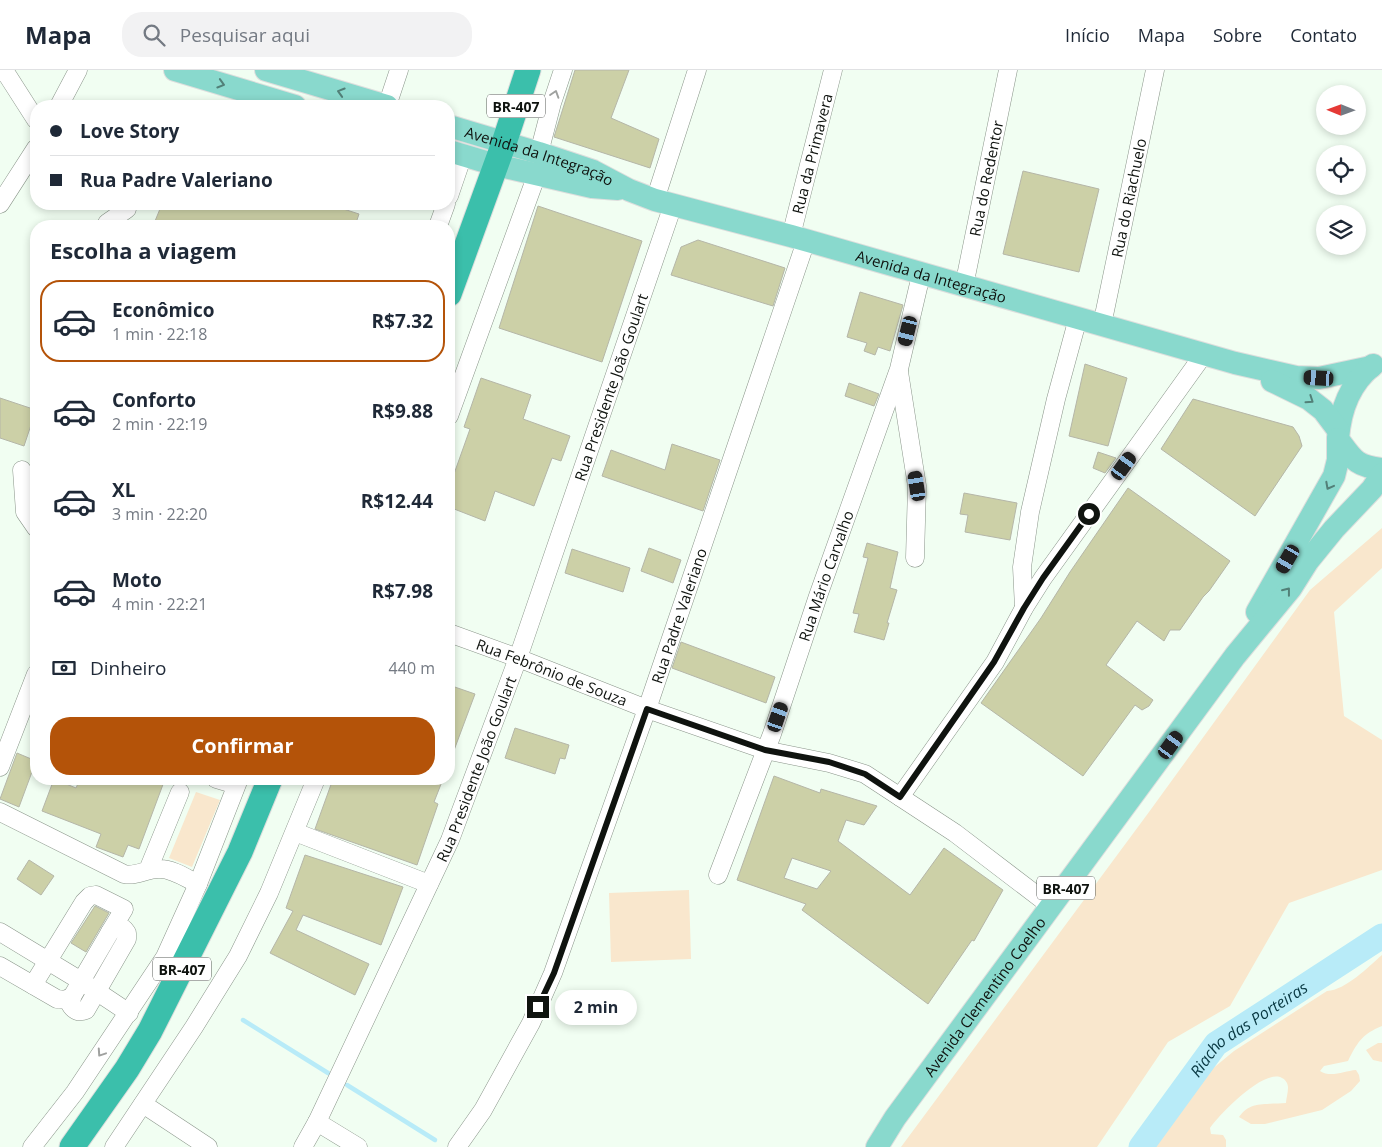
<!DOCTYPE html>
<html lang="pt">
<meta charset="utf-8">
<style>
body{margin:0;font-family:"Open Sans",sans-serif;background:#f2f2f3;color:#1f2937;height:100vh;display:flex;flex-direction:column;font-size:19px;white-space:nowrap}
*{box-sizing:border-box;margin:0}
p{font-size:16px;color:#747a83}
.icon{flex:none;width:28px;height:28px;fill:none;stroke:currentColor;stroke-width:2;stroke-linecap:round;stroke-linejoin:round}
.map{position:relative;flex:1;overflow:hidden}
.details{position:absolute;left:30px;top:150px;width:425px;height:565px;display:flex;flex-direction:column;background:#fff;border-radius:20px;box-shadow:0 2px 8px #0003}
.details>*{flex:none}
.guide{position:absolute;left:30px;top:30px;width:425px;height:110px;border-radius:20px;box-shadow:0 2px 8px #0003;display:grid;align-content:center;height:110px;padding:0 20px;background:#fff}
.needle{width:32px;rotate:271deg}
.buttons{position:absolute;left:1316px;top:15px;display:grid;gap:10px}
.buttons a{display:grid;place-items:center;width:50px;height:50px;border-radius:50%;background:#fff;box-shadow:0 2px 8px #0003;font-size:25px}
.end{position:absolute;width:22px;height:22px;margin:-11px;border:6px solid #0f130f;background:#fff;box-shadow:0 0 0 2px #fff}
.from{border-radius:50%}
.bubble{position:absolute;height:35px;border-radius:18px;background:#fff;box-shadow:0 2px 8px #0003;font-size:16px;font-weight:700;line-height:35px;text-align:center}
.car{position:absolute;width:15px;height:30px;margin:-15px -8px;border-radius:6px;box-shadow:0 0 4px 1px #0007;background:linear-gradient(#222 24%,#8ab4d8 0 40%,#222 0 76%,#8ab4d8 0 86%,#222 0)}
.guide b{display:flex;align-items:center;gap:18px;height:48px;font-size:19px}
.guide b+b{border-top:1px solid #e0e1e3}
.guide i{width:12px;height:12px;background:#1f2937}
ul{padding:0;list-style:none}
li{display:flex;align-items:center;gap:15px;height:82px;margin:0 10px 8px;padding:0 10px;border:2px solid transparent;border-radius:20px}
li div{flex:1}
li b{display:block;font-size:19px}
li em{font-style:normal;font-weight:700}
li.current{border-color:#b45309}
li>.icon{width:45px;height:45px;stroke-width:1.5}
h2{padding:0 20px;font-size:22px;line-height:60px}
.pay{display:flex;align-items:center;gap:12px;height:55px;padding:0 20px;font-size:19px}
.pay p{margin-inline-start:auto}
.primary-button{display:flex;gap:10px;margin-top:auto;padding:10px 20px}
.primary-button a{flex:1;height:58px;border-radius:20px;background:#b45309;color:#fff;font-size:20px;font-weight:700;line-height:58px;text-align:center}
header{display:flex;align-items:center;gap:30px;box-sizing:border-box;height:70px;padding:0 25px;background:#fff;border-bottom:1px solid #e0e1e3}
header strong{font-size:24px}
nav{display:flex;gap:28px;margin-inline-start:auto;font-size:18px}
.search{width:350px;height:45px;background:#f2f2f3;display:flex;align-items:center;gap:12px;box-sizing:border-box;padding:0 18px;border-radius:20px;color:#747a83;font-size:19px}
.map>svg:first-child{display:block}
</style>
<header>
<strong>Mapa</strong>
<div class="search"><svg class="icon" aria-label="search" viewBox="0 0 24 24"><circle cx="10" cy="10" r="6"/><path d="M15 15l6 6"/></svg>Pesquisar aqui</div>
<nav><a>Início</a><a>Mapa</a><a>Sobre</a><a>Contato</a></nav>
</header>
<div class="map">
<svg width="1382" height="1077" viewBox="0 0 1382 1077">
<rect width="100%" height="100%" fill="#f1fef2"/>
<g fill="#f9e7cd">
<polygon points="1382,458 1382,498 1334,542 1344,646 1382,670 1382,800 1289,833 1230,936 1168,972 1097,1077 901,1077 1149,742 1310,520"/>
<polygon points="196,722 220,730 192,797 169,788"/>
<polygon points="689,820 691,889 611,892 609,823"/>
<path d="M1382,885V956C1362,964 1357,973 1348,991L1324,996L1320,1001C1331,1008 1344,1001 1356,1000L1359,1005L1360,1011L1351,1021L1322,1040L1265,1054H1251L1239,1047C1250,1030 1268,1035 1286,1033C1286,1029 1288,1023 1288,1018C1288,1014 1286,1010 1282,1008C1264,998 1220,1044 1210,1058L1211,1064L1223,1065L1226,1070V1077H1153L1184,1032L1211,1000L1234,981L1327,921C1346,920 1368,897 1382,885Z"/>
<polygon points="1378,973 1382,973 1382,992 1373,990 1366,980"/>
</g>
<g fill="none" stroke-linecap="round" stroke-linejoin="round">
<g stroke="#b8ebf8" stroke-width="4.5">
<polyline points="243,950 328,1003"/>
<polyline points="347,1015 435,1070"/>
</g>
<path stroke="#b8ebf8" stroke-width="25" id="s1" d="M1141,1077L1216,974L1382,866"/>
</g>
<g fill="#ccd0a7" stroke="#b5b6a8" fill-rule="evenodd">
<polygon points="575,0 629,0 611,48 659,69 650,98 554,67"/>
<polygon points="1023,101 1099,119 1079,202 1003,184"/>
<polygon points="162,134 328,134 359,144 355,156 153,156"/>
<polygon points="538,136 642,171 602,292 499,258"/>
<polygon points="698,170 785,198 773,236 671,205 681,177"/>
<polygon points="860,222 903,235 890,281 878,277 875,285 864,281 867,273 847,267"/>
<polygon points="1085,294 1127,308 1108,376 1069,366"/>
<polygon points="481,308 531,325 523,349 570,366 561,391 552,388 534,436 495,421 485,451 449,437 449,418 470,359 464,357"/>
<polygon points="849,313 879,324 874,336 845,326"/>
<polygon points="0,328 36,340 24,376 0,368"/>
<polygon points="1193,329 1293,357 1299,366 1302,376 1255,446 1161,379"/>
<polygon points="672,374 720,390 703,441 602,406 611,380 665,400"/>
<polygon points="1098,382 1116,388 1105,403 1093,398"/>
<polygon points="1128,418 1230,491 1209,521 1203,527 1180,560 1170,560 1164,571 1137,551 1106,595 1153,630 1149,636 1142,640 1135,635 1083,706 981,633 1041,548 1070,502"/>
<polygon points="964,423 1017,433 1010,470 965,462 968,445 960,444"/>
<polygon points="867,473 898,482 890,518 897,520 887,553 889,553 884,570 854,562 859,544 853,543 868,488 863,487"/>
<polygon points="649,478 681,490 673,513 641,501"/>
<polygon points="572,479 630,498 623,522 565,503"/>
<polygon points="681,572 775,607 766,633 672,598"/>
<polygon points="449,615 475,624 450,691 449,690"/>
<polygon points="515,658 569,675 565,689 560,688 555,704 505,688"/>
<polygon points="17,683 36,691 19,737 0,729"/>
<path d="M774,706L820,723L821,719L877,736L864,755L846,750L838,771L910,825L944,778L1003,820L974,871L972,870L928,934L802,840L806,834L737,810ZM792,788L831,801L817,819L784,808Z"/>
<polygon points="54,709 76,718 80,709 165,709 139,779 128,775 123,787 96,777 101,764 42,741"/>
<polygon points="333,709 443,709 434,732 438,734 417,795 315,759"/>
<polygon points="305,785 403,817 381,875 303,845 296,860 369,894 355,925 270,883 293,841 286,838"/>
<polygon points="29,790 54,806 41,825 17,809"/>
<polygon points="95,836 109,843 86,882 71,873"/>
</g>
<g fill="none" stroke-linecap="round" stroke-linejoin="round">
<g stroke="#8a958a" stroke-width="19">
<g id="minor">
<polyline points="4,0 36,50"/>
<polyline points="59,36 78,0"/>
<polyline points="387,36 399,0"/>
<polyline points="539,83 552,33 563,0"/>
<polyline points="449,126 463,85"/>
<polyline points="655,130 697,0"/>
<polyline points="0,134 36,78"/>
<polyline points="106,156 107,153 127,139"/>
<polyline points="438,156 446,134"/>
<path id="s2" d="M791,166L833,0"/>
<path id="s3" d="M964,216L1008,0"/>
<path id="s4" d="M1102,255L1155,0"/>
<polyline points="899,302 917,416 915,488"/>
<polyline points="449,346 537,104"/>
<polyline points="22,400 25,442 36,458"/>
<polyline points="1024,538 1022,497 1030,442 1056,329 1078,248"/>
<path id="s5" d="M449,563L518,588L647,639L765,680L829,693L865,704L955,763L1052,837"/>
<polyline points="0,697 36,604"/>
<polyline points="216,709 236,715"/>
<polyline points="900,727 995,592 1024,538 1043,508 1204,284"/>
<path d="M0,742L124,804C137,807 148,798 160,799C173,799 186,808 198,814"/>
<polyline points="295,762 429,814"/>
<polyline points="148,800 180,722"/>
<path id="s6" d="M718,805L772,664L818,526L899,299L921,205"/>
<polyline points="0,862 81,911 129,943"/>
<path d="M0,896L57,929C63,930 68,930 73,925L110,862L115,858L124,859L127,863V869L86,940C79,943 74,941 70,934L73,925"/>
<polyline points="33,915 84,832 90,826 96,825 124,839 110,862"/>
<polyline points="143,1034 208,1077"/>
<polyline points="317,1052 358,1077"/>
<polyline points="32,1077 75,1022 165,887 198,814 239,709"/>
<polyline points="114,1077 194,957 238,886 269,823 316,709"/>
<path id="s7" d="M303,1077L317,1052L450,770L518,588L673,135"/>
<path id="s8" d="M457,1077L483,1040L531,953L553,903L647,639L806,171"/>
</g>
</g>
<g stroke="#dddedd" stroke-width="24">
<g id="major">
<polyline points="175,0 295,36"/>
<polyline points="266,0 387,36"/>
<path id="s9" d="M449,56L539,83L593,101L629,120L655,130L791,166L1235,293L1296,307L1319,308L1371,297"/>
<polyline points="449,81 496,95 592,117 618,119"/>
<path d="M1373,295C1350,313 1340,341 1338,369C1353,389 1355,396 1382,399"/>
<polyline points="1272,311 1309,329 1323,340 1338,360"/>
<polyline points="1257,542 1334,406 1338,390 1338,369"/>
<path id="s10" d="M877,1077L895,1048L1235,586L1291,518L1308,491L1334,459L1372,419L1382,404"/>
</g>
</g>
<g stroke="#dddedd" stroke-width="27">
<g id="highway">
<polyline points="449,224 504,73 528,0"/>
<polyline points="72,1077 127,999 150,961 240,782 270,709"/>
</g>
</g>
<use href="#minor" stroke="#fff" stroke-width="18"/>
<use href="#major" stroke="#89d9cd" stroke-width="22"/>
<use href="#highway" stroke="#3bbfab" stroke-width="25"/>
</g>
<defs><path id="oneway-chevron" d="M-2-3.5L2.5 0L-2 3.5" fill="none" stroke-width="1.6" stroke-linecap="round" stroke-linejoin="round" transform="scale(1.25)"/></defs>
<g stroke="#528078">
<use href="#oneway-chevron" transform="translate(221 14) rotate(17)"/>
<use href="#oneway-chevron" transform="translate(341 22) rotate(-163)"/>
<use href="#oneway-chevron" transform="translate(1310 330) rotate(34)"/>
<use href="#oneway-chevron" transform="translate(1329 416) rotate(118)"/>
<use href="#oneway-chevron" transform="translate(1287 521) rotate(-52)"/>
</g>
<g stroke="#9fa19f">
<use href="#oneway-chevron" transform="translate(555 24) rotate(-72)"/>
<use href="#oneway-chevron" transform="translate(101 983) rotate(124)"/>
</g>
<g fill="none" stroke-linecap="round" stroke-linejoin="round">
<polyline stroke="#0f130f" stroke-width="6" points="538,937 554,903 647,639 765,680 829,692 865,704 900,727 994,592 1024,538 1043,508 1089,444"/>
</g>
<g text-anchor="middle" dominant-baseline="central" stroke-width="4" stroke-linejoin="round" paint-order="stroke">
<g fill="#fff" stroke="#575a57" stroke-width="1">
<rect x="487" y="24.5" width="58" height="23" rx="4"/>
<rect x="1037" y="806.5" width="58" height="23" rx="4"/>
<rect x="153" y="887.5" width="58" height="23" rx="4"/>
</g>
<g font-size="14" font-weight="bold" fill="#0f130f">
<text x="516" y="36">BR-407</text>
<text x="1066" y="818">BR-407</text>
<text x="182" y="899">BR-407</text>
</g>
<g font-size="15" fill="#0f130f" stroke="#fff">
<text stroke="none"><textPath href="#s2" startOffset="85">Rua da Primavera</textPath></text>
<text stroke="none"><textPath href="#s9" startOffset="95">Avenida da Integração</textPath></text>
<text stroke="none"><textPath href="#s3" startOffset="110">Rua do Redentor</textPath></text>
<text stroke="none"><textPath href="#s4" startOffset="130">Rua do Riachuelo</textPath></text>
<text stroke="none"><textPath href="#s9" startOffset="506">Avenida da Integração</textPath></text>
<text stroke="none"><textPath href="#s7" startOffset="821">Rua Presidente João Goulart</textPath></text>
<text stroke="none"><textPath href="#s6" startOffset="318">Rua Mário Carvalho</textPath></text>
<text stroke="none"><textPath href="#s8" startOffset="578">Rua Padre Valeriano</textPath></text>
<text stroke="none"><textPath href="#s5" startOffset="110">Rua Febrônio de Souza</textPath></text>
<text stroke="none"><textPath href="#s7" startOffset="416">Rua Presidente João Goulart</textPath></text>
<text stroke="none"><textPath href="#s10" startOffset="185">Avenida Clementino Coelho</textPath></text>
</g>
<g font-size="16" font-style="italic" fill="#083842" stroke="#fff">
<text stroke="none"><textPath href="#s1" startOffset="162">Riacho das Porteiras</textPath></text>
</g>
</g>
</svg>
<div class="buttons">
<a><svg class="needle" viewBox="-14 -14 28 28"><path d="M0-13l5 13h-10z" fill="#e53935"/><path d="M0 13l5-13h-10z" fill="#747a83"/></svg></a>
<a><svg class="icon" aria-label="locate" viewBox="0 0 24 24"><circle cx="12" cy="12" r="6"/><path d="M12 2v4M12 18v4M2 12h4M18 12h4"/></svg></a>
<a><svg class="icon" aria-label="layers" viewBox="0 0 24 24"><path d="M12 4l9 5-9 5-9-5zM3 14l9 5 9-5"/></svg></a>
</div>
<i class="end from" style="left:1089px;top:444px"></i>
<i class="end" style="left:538px;top:937px"></i>
<div class="bubble" style="left:555px;top:920px;width:82px">2 min</div>
<i class="car" style="left:908px;top:261px;rotate:194deg"></i>
<i class="car" style="left:1319px;top:308px;rotate:273deg"></i>
<i class="car" style="left:1124px;top:396px;rotate:36deg"></i>
<i class="car" style="left:917px;top:416px;rotate:351deg"></i>
<i class="car" style="left:1288px;top:489px;rotate:210deg"></i>
<i class="car" style="left:778px;top:647px;rotate:19deg"></i>
<i class="car" style="left:1171px;top:675px;rotate:36deg"></i>
<div class="guide">
<b><i class="from"></i>Love Story</b>
<b><i></i>Rua Padre Valeriano</b>
</div>
<section class="details">
<h2>Escolha a viagem</h2>
<ul>
<li class="current"><svg class="icon" aria-label="car" viewBox="0 0 24 24"><path d="M5 17H2v-5l4-1 3-4h7l3 4 3 1v5h-3M9 17h6M6 11h13"/><circle cx="7" cy="17" r="2"/><circle cx="17" cy="17" r="2"/></svg><div><b>Econômico</b><p>1 min · 22:18</p></div><em>R$7.32</em></li>
<li><svg class="icon" aria-label="car" viewBox="0 0 24 24"><path d="M5 17H2v-5l4-1 3-4h7l3 4 3 1v5h-3M9 17h6M6 11h13"/><circle cx="7" cy="17" r="2"/><circle cx="17" cy="17" r="2"/></svg><div><b>Conforto</b><p>2 min · 22:19</p></div><em>R$9.88</em></li>
<li><svg class="icon" aria-label="car" viewBox="0 0 24 24"><path d="M5 17H2v-5l4-1 3-4h7l3 4 3 1v5h-3M9 17h6M6 11h13"/><circle cx="7" cy="17" r="2"/><circle cx="17" cy="17" r="2"/></svg><div><b>XL</b><p>3 min · 22:20</p></div><em>R$12.44</em></li>
<li><svg class="icon" aria-label="car" viewBox="0 0 24 24"><path d="M5 17H2v-5l4-1 3-4h7l3 4 3 1v5h-3M9 17h6M6 11h13"/><circle cx="7" cy="17" r="2"/><circle cx="17" cy="17" r="2"/></svg><div><b>Moto</b><p>4 min · 22:21</p></div><em>R$7.98</em></li>
</ul>
<div class="pay"><svg class="icon" aria-label="cash" viewBox="0 0 24 24"><path d="M3 7h18v10H3z"/><circle cx="12" cy="12" r="2"/></svg>Dinheiro<p>440 m</p></div>
<div class="primary-button"><a>Confirmar</a></div>
</section>
</div>
